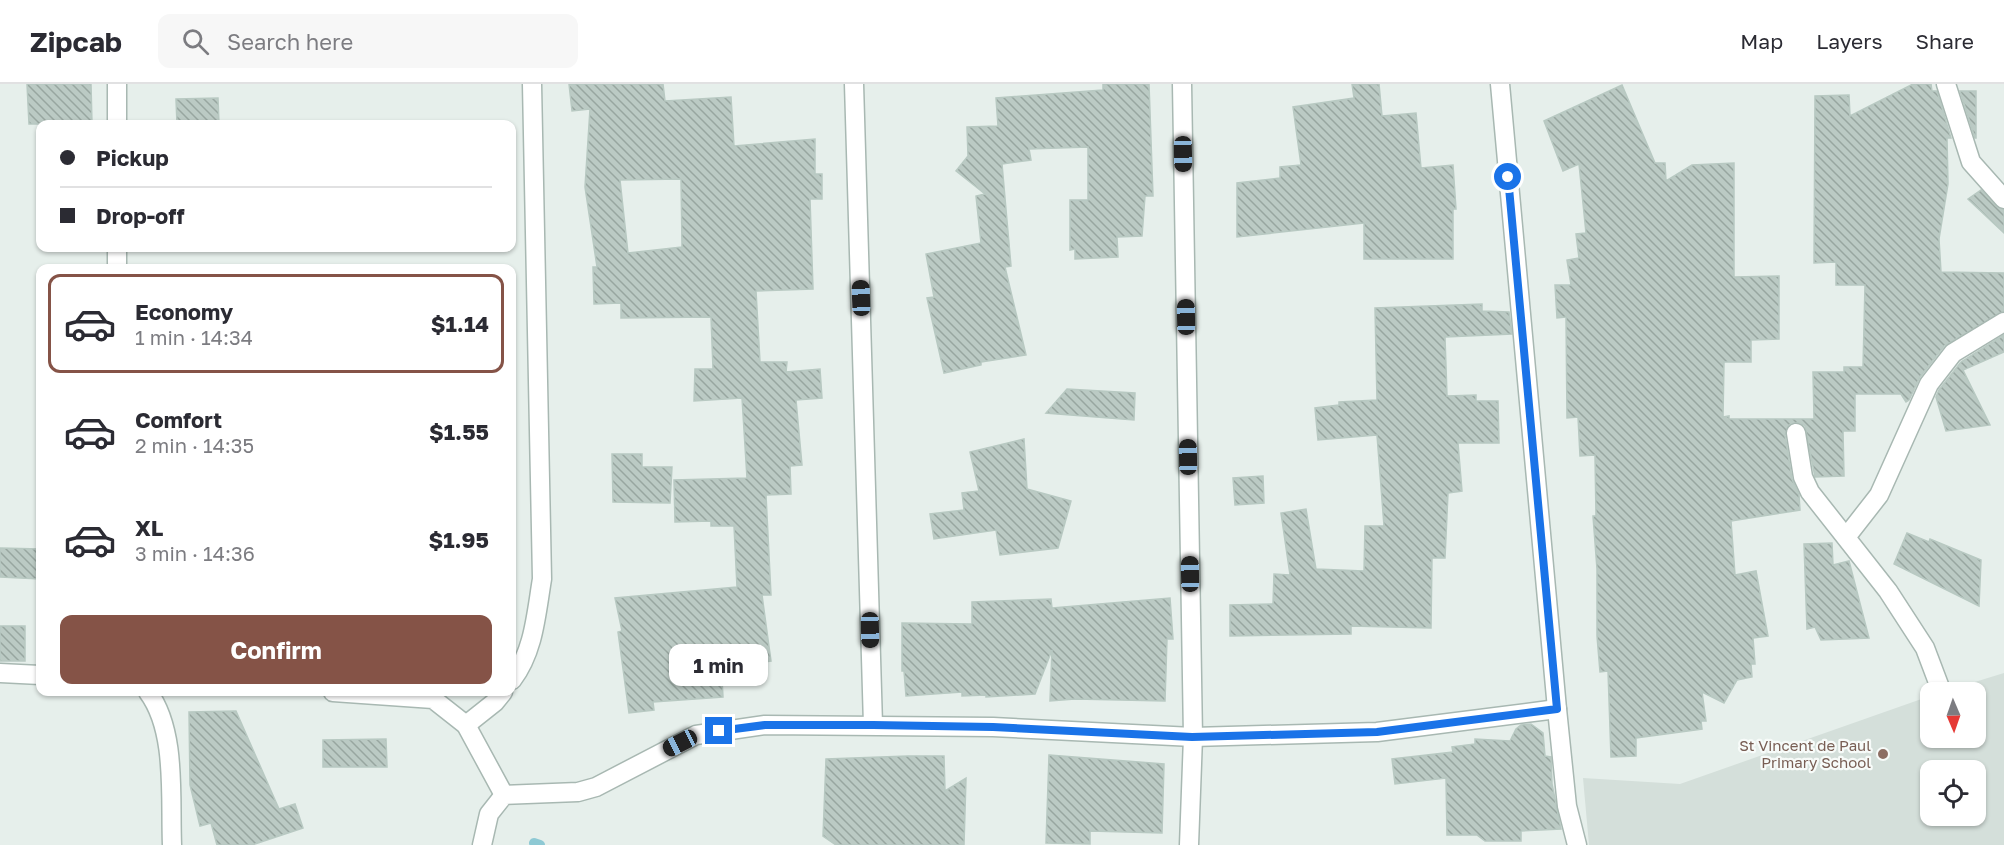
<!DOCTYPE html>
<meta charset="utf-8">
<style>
body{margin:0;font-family:"Golos Text",sans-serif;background:#f7f7f7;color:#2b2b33;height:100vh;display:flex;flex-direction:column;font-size:22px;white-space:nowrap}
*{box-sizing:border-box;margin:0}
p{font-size:20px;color:#7c7c81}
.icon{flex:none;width:33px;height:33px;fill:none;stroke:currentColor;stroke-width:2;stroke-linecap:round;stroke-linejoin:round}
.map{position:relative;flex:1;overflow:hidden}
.sheet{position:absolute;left:36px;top:180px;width:480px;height:432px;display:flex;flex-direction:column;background:#fff;border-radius:12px;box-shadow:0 2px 4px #0004}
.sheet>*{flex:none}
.banner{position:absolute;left:36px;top:36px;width:480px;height:132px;border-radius:12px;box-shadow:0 2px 4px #0004;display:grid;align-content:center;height:132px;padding:0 24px;background:#fff}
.needle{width:39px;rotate:178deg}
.buttons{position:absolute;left:1920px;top:598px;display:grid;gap:12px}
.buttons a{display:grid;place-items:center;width:66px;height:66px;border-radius:12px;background:#fff;box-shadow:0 2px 4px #0004;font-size:30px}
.end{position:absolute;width:27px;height:27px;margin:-14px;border:8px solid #1a73e8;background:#fff;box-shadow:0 0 0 3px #fff}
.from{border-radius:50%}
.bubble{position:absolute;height:42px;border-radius:12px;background:#fff;box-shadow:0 2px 4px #0004;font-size:20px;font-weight:700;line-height:42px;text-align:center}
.car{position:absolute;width:18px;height:36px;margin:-18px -9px;border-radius:8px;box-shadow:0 0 4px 2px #0007;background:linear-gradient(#222 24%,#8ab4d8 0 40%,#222 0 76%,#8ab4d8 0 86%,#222 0)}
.banner b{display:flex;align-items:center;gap:21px;height:57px;font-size:22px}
.banner b+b{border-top:2px solid #e1e1e2}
.banner i{width:15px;height:15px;background:#2b2b33}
ul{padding:10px 0 0;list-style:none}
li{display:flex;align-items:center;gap:18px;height:99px;margin:0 12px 9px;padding:0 12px;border:3px solid transparent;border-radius:12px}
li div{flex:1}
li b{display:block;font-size:22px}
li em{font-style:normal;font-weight:700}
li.active{border-color:#855347}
li>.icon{width:54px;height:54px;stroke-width:1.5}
.primary-button{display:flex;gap:12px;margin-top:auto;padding:12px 24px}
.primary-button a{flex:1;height:69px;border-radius:12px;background:#855347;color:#fff;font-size:24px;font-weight:700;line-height:69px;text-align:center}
header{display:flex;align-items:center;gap:36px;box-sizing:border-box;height:84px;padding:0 30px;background:#fff;border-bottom:2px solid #e1e1e2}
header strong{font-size:28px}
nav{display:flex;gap:33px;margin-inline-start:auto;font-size:21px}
.search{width:420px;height:54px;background:#f7f7f7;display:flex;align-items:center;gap:15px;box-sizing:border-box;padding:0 21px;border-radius:12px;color:#7c7c81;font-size:22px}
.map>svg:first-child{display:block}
</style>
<header>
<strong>Zipcab</strong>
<div class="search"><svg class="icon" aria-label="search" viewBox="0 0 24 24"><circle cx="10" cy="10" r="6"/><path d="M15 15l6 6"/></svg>Search here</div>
<nav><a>Map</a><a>Layers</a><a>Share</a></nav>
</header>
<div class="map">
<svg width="2004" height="761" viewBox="0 0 2004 761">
<defs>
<pattern id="building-back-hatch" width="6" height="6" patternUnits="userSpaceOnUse" patternTransform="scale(1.5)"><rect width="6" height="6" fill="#bbcac4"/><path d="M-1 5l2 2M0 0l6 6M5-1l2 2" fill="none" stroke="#98a6a0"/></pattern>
</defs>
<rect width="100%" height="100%" fill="#e6efeb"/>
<path fill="#d4dfda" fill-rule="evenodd" d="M2004,589V761H1589L1583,694L1680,700L1930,612V654H1976V609H1939ZM1930,687H1976V732H1930Z"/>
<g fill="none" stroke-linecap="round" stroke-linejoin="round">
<polyline stroke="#8ec9d4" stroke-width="10" points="534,759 540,761"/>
</g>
<g fill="url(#building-back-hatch)" stroke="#b8c9c2" stroke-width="1.5" fill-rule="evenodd">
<polygon points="27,0 91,0 92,40 29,40"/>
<path d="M569,0H663L665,17L731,13L734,62L815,55V90H822V115H810L813,205L756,207L760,278H787L786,288L820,285L822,314L796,316L802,381L790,382L791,410L766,411L771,511H762L771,577L739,581L740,593L722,595L723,613L653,618L654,626L629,629L618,548L622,547L615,514L737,503L734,442H711V437L675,438L674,396L747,394L742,314L694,317L695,285H713L711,233L621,234V219L594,220L593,183H597L585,103L590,25L572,27ZM681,95L682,163L628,169L620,96Z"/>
<polygon points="1103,0 1149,0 1153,112 1145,112 1142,152 1117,153 1118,173 1075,175 1075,165 1070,166 1070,116 1088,116 1088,63 1029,65 1031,76 1002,80 1011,182 1005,183 1026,271 981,278 981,281 944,289 927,214 934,213 926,170 981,159 976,112 985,110 956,87 968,72 967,43 998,42 996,14 1103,6"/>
<polygon points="1352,0 1379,0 1382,32 1416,29 1421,84 1453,81 1456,125 1453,125 1453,175 1364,175 1364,139 1237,153 1237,99 1280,94 1280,83 1301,81 1293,23 1354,14"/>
<polygon points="1913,0 1931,0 1932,7 1937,7 1951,54 1947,54 1948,100 1939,155 1941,188 2004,189 2004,227 1944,262 1920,293 1909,316 1906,318 1901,310 1855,310 1855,347 1843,347 1844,392 1815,393 1805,342 1799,338 1789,341 1785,351 1792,395 1799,411 1800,426 1731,437 1735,491 1756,487 1768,552 1753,554 1755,580 1751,580 1752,593 1737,596 1724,619 1702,608 1706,637 1701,637 1702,645 1636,654 1636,672 1611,673 1608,587 1600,588 1597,552 1597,485 1593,432 1596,432 1595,371 1580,372 1578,333 1567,334 1566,233 1557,234 1555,201 1571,201 1567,176 1579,174 1576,150 1586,149 1579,80 1563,87 1544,37 1622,1 1655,79 1665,79 1666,97 1692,81 1734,79 1734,193 1779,192 1779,255 1751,256 1751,278 1724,278 1723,333 1729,332 1729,335 1814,335 1813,288 1844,288 1844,283 1863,283 1865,201 1836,201 1836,178 1814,179 1815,12 1849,11 1850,32"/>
<polygon points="1960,7 1976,7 1976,54 1975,54"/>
<polygon points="218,14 219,40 177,40 176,15"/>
<polygon points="1981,106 1996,122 2004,126 2004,149 1968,115"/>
<polygon points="1482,220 1482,227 1509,228 1512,250 1445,253 1447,312 1476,311 1476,317 1498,317 1499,359 1458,359 1462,407 1448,409 1445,474 1432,474 1431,544 1351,542 1351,550 1230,552 1230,521 1273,520 1274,490 1290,491 1281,429 1306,425 1316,485 1364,487 1365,442 1384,442 1377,351 1318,356 1315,324 1339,321 1339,318 1377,316 1375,224"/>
<polygon points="2004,251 2004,268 1963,286 1990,341 1946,347 1936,313 1939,306 1961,278"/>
<polygon points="1067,305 1135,309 1134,336 1046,329"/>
<polygon points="1024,355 1027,405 1071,417 1058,464 1000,471 996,446 934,455 930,430 964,426 962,409 979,407 970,368"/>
<polygon points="612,370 642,370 642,383 672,383 670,419 613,418"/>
<polygon points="1263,392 1264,419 1235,421 1233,394"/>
<polygon points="1907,449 1929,458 1930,455 1981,476 1979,522 1894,480"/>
<polygon points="1832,459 1833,481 1849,477 1869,554 1821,556 1815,543 1807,545 1804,460"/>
<polygon points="0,464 40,465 40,495 0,493"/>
<polygon points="1170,514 1173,555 1167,555 1165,617 1075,615 1050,617 1052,566 1035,610 986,613 986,611 962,612 962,608 906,612 904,587 902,587 902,539 972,540 972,518 1051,515 1052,524"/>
<rect x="0" y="542" width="25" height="35"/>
<polygon points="236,627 279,725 295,720 303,744 252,761 217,761 211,739 200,742 190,701 189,628"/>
<polygon points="1531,640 1543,649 1545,672 1551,673 1552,700 1561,745 1521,747 1521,757 1485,757 1477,751 1447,751 1446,694 1395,700 1392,675 1453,668 1452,663 1475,660 1475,655 1510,657 1516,645 1521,641"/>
<polygon points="386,655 387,683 323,683 323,656"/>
<polygon points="1049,671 1164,680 1162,749 1090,747 1090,760 1046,759"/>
<polygon points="908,672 944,672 945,707 966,694 964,761 836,761 823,752 826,675"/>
</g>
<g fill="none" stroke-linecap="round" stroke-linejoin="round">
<g stroke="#a8b8b2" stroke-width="21">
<g id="street">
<polyline points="117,0 117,40"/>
<polyline points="854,0 873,641"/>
<polyline points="1182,0 1193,653 1189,761"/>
<polyline points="1500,0 1557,625 1567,722 1577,761"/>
<polyline points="1946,0 1971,78 2004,115"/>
<polyline points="117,164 117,184"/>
<polyline points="1796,349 1803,393 1810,408 1888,507 1925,564 1942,609"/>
<polyline points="1847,452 1879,411 1929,300 1953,269 2004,238"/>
<polyline points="0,589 40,591"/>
<path d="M512,596C534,567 536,531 542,495L532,0"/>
<path d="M148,608C177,647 170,713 172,761"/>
<polyline points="333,608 433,615 466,641 504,711"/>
<polyline points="466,641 495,618 503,608"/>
<polyline points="482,761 489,730 504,711 578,708 596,703 696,651 765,641 993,643 1193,653 1377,648 1557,625"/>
</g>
</g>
<use href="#street" stroke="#fff" stroke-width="18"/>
</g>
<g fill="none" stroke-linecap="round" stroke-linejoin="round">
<polyline stroke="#1a73e8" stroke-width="8" points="719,647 765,641 873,641 993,643 1192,653 1377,648 1557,625 1508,93"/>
</g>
<circle fill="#8d6e63" stroke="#f7fbf9" stroke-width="2" cx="1883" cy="670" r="6"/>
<g text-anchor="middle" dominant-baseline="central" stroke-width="4.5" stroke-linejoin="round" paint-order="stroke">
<g font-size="15" fill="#785e54" stroke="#f7fbf9" text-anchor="end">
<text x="1871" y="661">St Vincent de Paul<tspan x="1871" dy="17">Primary School</tspan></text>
</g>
</g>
</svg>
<div class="buttons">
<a><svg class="needle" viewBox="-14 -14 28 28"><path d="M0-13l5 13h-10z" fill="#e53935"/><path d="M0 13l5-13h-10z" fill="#7c7c81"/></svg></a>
<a><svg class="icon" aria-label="locate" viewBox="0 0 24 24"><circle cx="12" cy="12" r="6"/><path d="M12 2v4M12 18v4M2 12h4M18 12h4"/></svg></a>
</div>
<i class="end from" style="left:1508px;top:93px"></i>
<i class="end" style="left:719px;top:647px"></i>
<div class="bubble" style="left:669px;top:560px;width:99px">1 min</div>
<i class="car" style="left:1183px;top:70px;rotate:179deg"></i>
<i class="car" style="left:861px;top:214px;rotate:358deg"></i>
<i class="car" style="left:1186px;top:233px;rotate:359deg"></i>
<i class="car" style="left:1188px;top:373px;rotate:359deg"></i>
<i class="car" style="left:1190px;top:490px;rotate:359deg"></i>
<i class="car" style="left:870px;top:546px;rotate:179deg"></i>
<i class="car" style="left:680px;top:659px;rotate:243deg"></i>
<div class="banner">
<b><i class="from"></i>Pickup</b>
<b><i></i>Drop-off</b>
</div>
<section class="sheet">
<ul>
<li class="active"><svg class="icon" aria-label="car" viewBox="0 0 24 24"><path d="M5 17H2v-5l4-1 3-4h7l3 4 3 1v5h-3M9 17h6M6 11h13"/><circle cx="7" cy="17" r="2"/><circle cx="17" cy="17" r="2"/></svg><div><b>Economy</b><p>1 min · 14:34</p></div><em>$1.14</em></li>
<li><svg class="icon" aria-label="car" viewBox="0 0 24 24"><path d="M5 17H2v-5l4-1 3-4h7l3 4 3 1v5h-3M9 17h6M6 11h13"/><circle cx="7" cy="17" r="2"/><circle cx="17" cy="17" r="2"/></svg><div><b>Comfort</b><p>2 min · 14:35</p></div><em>$1.55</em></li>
<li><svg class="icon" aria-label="car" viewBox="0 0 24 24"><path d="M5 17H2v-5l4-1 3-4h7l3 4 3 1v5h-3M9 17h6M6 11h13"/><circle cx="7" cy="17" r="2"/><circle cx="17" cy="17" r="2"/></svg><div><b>XL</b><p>3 min · 14:36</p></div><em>$1.95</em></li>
</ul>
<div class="primary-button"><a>Confirm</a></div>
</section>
</div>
